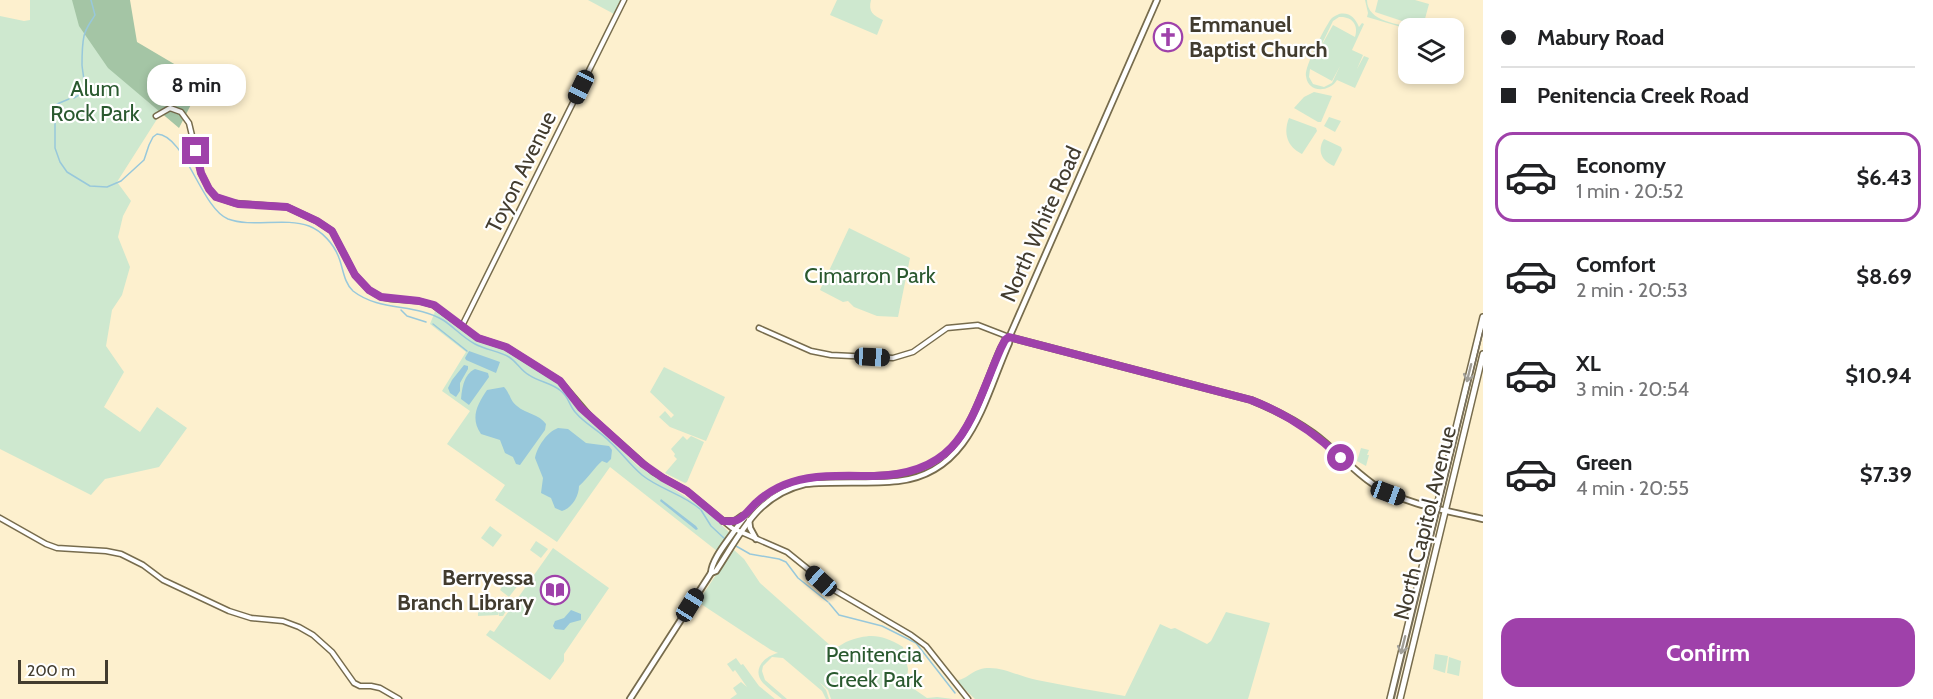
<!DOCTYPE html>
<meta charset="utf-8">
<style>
body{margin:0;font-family:Cabin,sans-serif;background:#f2f2f2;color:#202124;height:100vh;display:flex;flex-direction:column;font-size:22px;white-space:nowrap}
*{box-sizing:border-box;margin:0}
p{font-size:20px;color:#757577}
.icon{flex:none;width:33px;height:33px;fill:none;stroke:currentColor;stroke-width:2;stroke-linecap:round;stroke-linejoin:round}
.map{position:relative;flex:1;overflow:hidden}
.details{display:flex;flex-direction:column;background:#fff;width:450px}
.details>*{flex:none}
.guide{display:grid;align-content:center;height:132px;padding:0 18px;background:#fff}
.controls{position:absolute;left:1398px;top:18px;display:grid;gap:12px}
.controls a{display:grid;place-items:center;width:66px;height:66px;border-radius:12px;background:#fff;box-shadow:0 3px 9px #0003;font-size:30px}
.scale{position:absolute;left:18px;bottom:15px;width:90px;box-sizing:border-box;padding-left:6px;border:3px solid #423c2f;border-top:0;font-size:16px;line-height:21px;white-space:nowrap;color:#423c2f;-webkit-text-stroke:4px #fff;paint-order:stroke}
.end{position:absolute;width:27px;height:27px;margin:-14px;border:8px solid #9f41aa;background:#fff;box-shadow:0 0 0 3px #fff}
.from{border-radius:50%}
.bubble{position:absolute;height:42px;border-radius:18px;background:#fff;box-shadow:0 3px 9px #0003;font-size:20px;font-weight:700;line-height:42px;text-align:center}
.car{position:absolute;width:18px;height:36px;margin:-18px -9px;border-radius:8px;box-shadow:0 0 4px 2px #0007;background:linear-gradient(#222 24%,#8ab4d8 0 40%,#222 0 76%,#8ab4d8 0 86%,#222 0)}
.guide b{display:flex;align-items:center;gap:21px;height:57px;font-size:22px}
.guide b+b{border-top:2px solid #e0e0e0}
.guide i{width:15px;height:15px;background:#202124}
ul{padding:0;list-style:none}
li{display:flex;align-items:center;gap:18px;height:90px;margin:0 12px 9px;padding:0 6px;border:3px solid transparent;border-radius:18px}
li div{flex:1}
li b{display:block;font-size:22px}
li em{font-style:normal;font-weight:700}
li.current{border-color:#9f41aa}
li>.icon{width:54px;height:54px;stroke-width:1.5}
.button{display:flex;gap:12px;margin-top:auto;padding:12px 18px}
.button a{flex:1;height:69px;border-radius:18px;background:#9f41aa;color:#fff;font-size:24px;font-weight:700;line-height:69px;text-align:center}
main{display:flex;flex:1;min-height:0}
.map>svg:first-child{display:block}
</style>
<main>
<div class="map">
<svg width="1483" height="699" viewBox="0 0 1483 699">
<rect width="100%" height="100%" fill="#fdf0ce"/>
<g fill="#cee8cf" fill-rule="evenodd">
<polygon points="30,0 113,0 117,40 180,83 117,182 131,201 123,216 118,237 130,267 122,295 112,310 106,346 124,372 104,407 140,432 157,407 187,428 159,467 105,479 91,495 0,449 0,16 24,21 30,20"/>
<polygon points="588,0 621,0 614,14"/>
<path d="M837,0H871C868,12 873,15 883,20L877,35L830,15Z"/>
<path d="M1365,0H1367C1367,22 1399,24 1416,28L1408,29L1367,17L1368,13Z"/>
<polygon points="1378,0 1415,0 1429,4 1423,26 1409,22 1408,23 1375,12"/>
<path d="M1339,14C1350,12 1355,18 1359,27L1362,23L1364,24L1352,50L1363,55L1357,69L1364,56L1369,58L1355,88L1337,80C1330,92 1308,94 1306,76C1304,67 1325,27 1331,19C1334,16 1335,16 1339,14ZM1339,17C1352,16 1359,25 1355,37L1333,25L1319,50L1333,21ZM1340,66L1332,83L1324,87L1313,84L1309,77L1310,69L1332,81Z"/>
<polygon points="1314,92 1332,96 1321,122 1318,122 1294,108 1304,97"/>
<polygon points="1329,117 1341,121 1335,132 1324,126"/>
<path d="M1289,118L1316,128L1317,131L1302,154C1287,147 1283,133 1289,118Z"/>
<path d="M1324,139L1341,147L1342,150L1334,166C1321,161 1317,150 1324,139Z"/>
<polygon points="849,228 910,258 898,317 877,316 854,307 848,301 843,302 820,290"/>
<polygon points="436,309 476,339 514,353 559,383 579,409 638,466 703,508 729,532 717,551 610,467 557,542 495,500 505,485 447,444 470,411 442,391 466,352 430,324"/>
<polygon points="664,367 725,397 706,441 670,427 659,417 665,411 671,418 674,415 650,392"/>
<polygon points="683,436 687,440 691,436 704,442 687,482 685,483 665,473 677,459 674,456 675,454 671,449"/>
<polygon points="1361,448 1369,450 1367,455 1369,455 1366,466 1357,461"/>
<polygon points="490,526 502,535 493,547 481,538"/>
<polygon points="536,541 548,549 541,558 530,550"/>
<polygon points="553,548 609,588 564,654 564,661 550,680 486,635 490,630 494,632"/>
<path d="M733,549L744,559L760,583L832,647C839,648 840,645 846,642C870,633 881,634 903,647L908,669L907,681L914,685V689L927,698L937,697L953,699H831L828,690L819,682L826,690L829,699H826L822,691L783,658L772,657L763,666L762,671L765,680L787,699H782C776,694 769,689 763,683C751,669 765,656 778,653L771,650L698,602Z"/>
<polygon points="514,580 519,584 509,597 500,590 504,583 510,587"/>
<polygon points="507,600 511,603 503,616 499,616 498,612 498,615 478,616 478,612 500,611"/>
<path d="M1226,612L1270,623L1248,699H975L958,683V680C968,679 972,669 987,668C1004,667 1020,677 1037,680C1066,686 1096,691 1125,696L1160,624L1171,629L1175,628L1207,644L1211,641Z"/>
<polygon points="1435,654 1448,656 1445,673 1433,669"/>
<polygon points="1449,657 1461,661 1459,676 1447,673"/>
<polygon points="736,658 741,665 743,664 759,686 775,699 730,699 737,694 733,688 741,682 747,687 735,670 733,672 727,664"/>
</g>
<polygon fill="#a4c5a5" points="72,0 130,0 137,42 203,81 179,128 108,68 79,26"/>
<g fill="#98c8db">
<polygon points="469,351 500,362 496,373 466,360 465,358"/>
<polygon points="464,365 468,366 468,369 460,383 460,391 456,397 450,393 448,388 452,380"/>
<path d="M475,369L488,373L489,377L469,405L461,399C462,388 464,374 475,369Z"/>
<path d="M504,387C510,393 510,401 517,406C526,414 539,414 546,424L545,430L520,465L516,464L513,457L505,453L500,440L481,434C470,418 477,405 487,390Z"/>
<path d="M558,428L568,429L586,443L609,446L612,450L611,459L607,463L602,461C594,468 588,478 579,486C579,496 572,508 562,511L555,508L551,498L541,493L543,478L535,458C537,447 547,432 558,428Z"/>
<polygon points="661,499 696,526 698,529 696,530 660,501"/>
<polygon points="571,610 581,614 581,620 570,623 564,630 555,629 553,626 555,621 564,618"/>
</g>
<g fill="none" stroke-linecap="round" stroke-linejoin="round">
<g stroke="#98c8db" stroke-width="1.5">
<path d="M74,98C89,91 83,78 82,65C82,55 82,45 84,36C86,27 91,22 95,15L91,0"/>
<path d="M69,99L57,104L55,109V148L60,162L67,172L90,186L107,187L121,181L144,160L149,145L153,137L157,134C185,135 201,208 228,219C252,228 284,217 309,226C322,231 334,244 339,258C343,268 344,283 353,291C380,312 415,303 443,320C454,327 463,338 475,344C486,350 499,351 509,357C517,362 521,371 529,375C539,382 552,383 561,391C569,397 569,406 576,413C585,424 600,431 610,442C621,452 630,465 642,475C659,489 683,494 700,509"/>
<polyline points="401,310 407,316 426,322"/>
<polyline points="433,324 467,351"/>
<polyline points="701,510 711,526 725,539"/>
<polyline points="729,542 750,554 779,559 786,562 798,578 828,602"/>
<polyline points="829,603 839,615 882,626 916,643 955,693"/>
</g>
<g stroke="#776c4d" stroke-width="7">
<g id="tertiary">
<polyline points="156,116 170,108 181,112 189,123 201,173 209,189 216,197 234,203 287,207 317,221 332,231 355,275 369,290 381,297 391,299 419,301 433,305 478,338 506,347 560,381 590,416 653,472 687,491 732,528 787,552 834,590 911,635 926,646 968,699"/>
<polyline points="462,326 624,0"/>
<polyline points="759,328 811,351 831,355 893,358 913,352 947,328 978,325 1009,337"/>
<polyline points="0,518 46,544 57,548 106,551 121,554 143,565 163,580 229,611 251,618 283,621 299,627 313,635 332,652 354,683 360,686 371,686 380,688 399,699"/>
</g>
</g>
<g stroke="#776c4d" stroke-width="8">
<g id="secondary">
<path d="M1009,337L1251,400C1273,409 1294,419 1313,433C1334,448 1351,469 1373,484C1403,504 1448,511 1483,519"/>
<polyline points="749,520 750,528 756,539"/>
<polyline points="723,521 735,521 742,516"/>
<path d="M711,573C712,559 727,542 735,530C775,472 812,477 875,476C899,475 920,473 940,459C970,439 986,381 1001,348L1005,341L1009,337"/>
<path d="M630,699L711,573L716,571C741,533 757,495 805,484C836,481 867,484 898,481C971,473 984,399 1009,343L1011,333L1157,0"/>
</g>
</g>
<g stroke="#776c4d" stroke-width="8">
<g id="primary">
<polyline points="1390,699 1483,317"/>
<polyline points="1400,699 1483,354"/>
</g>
</g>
<use href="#tertiary" stroke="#fff" stroke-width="4"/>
<use href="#secondary" stroke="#fff" stroke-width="4.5"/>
<use href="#primary" stroke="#fff" stroke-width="5"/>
<polyline stroke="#78705d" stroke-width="1.5" points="1394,699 1483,331"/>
</g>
<defs><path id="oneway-shaft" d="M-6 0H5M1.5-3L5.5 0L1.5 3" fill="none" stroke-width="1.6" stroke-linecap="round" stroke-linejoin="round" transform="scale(1.5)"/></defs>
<g stroke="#a09e97">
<use href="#oneway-shaft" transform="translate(1469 373) rotate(104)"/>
<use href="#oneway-shaft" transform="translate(1403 645) rotate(104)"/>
</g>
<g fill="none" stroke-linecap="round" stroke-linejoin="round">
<path stroke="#9f41aa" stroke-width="8" d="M196,151L201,173L209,189L216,197L238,204L287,207L317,221L332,231L355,275L369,290L381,297L419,301L434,305L478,338L506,347L560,381L581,408L643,464L663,478L687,491L723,521C728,521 733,522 737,520C745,517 750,508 757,502C767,493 779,486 792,482C818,474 848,476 874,476C964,474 970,418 1001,348L1005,340L1009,337L1251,400C1285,413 1314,432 1341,458"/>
</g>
<defs>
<g id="church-ring" transform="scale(1.5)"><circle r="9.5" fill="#fff" stroke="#9f41aa" stroke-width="1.5"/><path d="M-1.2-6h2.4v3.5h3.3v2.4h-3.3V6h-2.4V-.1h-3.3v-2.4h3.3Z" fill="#9f41aa"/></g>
<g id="library-ring" transform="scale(1.5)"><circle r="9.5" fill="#fff" stroke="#9f41aa" stroke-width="1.5"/><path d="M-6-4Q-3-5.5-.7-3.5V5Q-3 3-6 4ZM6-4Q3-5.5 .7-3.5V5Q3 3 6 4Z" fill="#9f41aa"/></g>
</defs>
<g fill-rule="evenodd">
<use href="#church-ring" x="1168" y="37"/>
<use href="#library-ring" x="555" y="590"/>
</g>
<g text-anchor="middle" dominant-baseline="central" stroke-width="4.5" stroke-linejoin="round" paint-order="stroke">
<g font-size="22" font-weight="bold" fill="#423c2f" stroke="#fff" text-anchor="start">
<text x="1189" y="24">Emmanuel<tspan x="1189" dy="25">Baptist Church</tspan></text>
<text x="534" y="577" text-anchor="end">Berryessa<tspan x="534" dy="25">Branch Library</tspan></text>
</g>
<g font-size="22" fill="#2a592f" stroke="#fff">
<text x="95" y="88">Alum<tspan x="95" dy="25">Rock Park</tspan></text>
<text x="870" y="275">Cimarron Park</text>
<text x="874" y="654">Penitencia<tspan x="874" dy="25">Creek Park</tspan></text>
</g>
<g font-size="22" fill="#423c2f" stroke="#fff">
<text transform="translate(521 172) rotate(-64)">Toyon Avenue</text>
<text transform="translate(1041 224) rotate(-66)">North White Road</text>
<text transform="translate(1425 523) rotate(-76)">North Capitol Avenue</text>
</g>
</g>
</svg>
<div class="controls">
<a><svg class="icon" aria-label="layers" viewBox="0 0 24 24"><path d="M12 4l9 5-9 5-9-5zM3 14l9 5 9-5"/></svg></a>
</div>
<div class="scale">200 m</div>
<i class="end from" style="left:1341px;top:458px"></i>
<i class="end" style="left:196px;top:151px"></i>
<div class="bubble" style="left:147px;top:64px;width:99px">8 min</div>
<i class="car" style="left:581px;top:87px;rotate:206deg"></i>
<i class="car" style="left:872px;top:357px;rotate:93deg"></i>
<i class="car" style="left:1388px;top:493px;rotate:110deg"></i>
<i class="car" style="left:821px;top:581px;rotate:312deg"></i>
<i class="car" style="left:690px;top:605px;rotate:32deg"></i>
</div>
<section class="details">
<div class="guide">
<b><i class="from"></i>Mabury Road</b>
<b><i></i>Penitencia Creek Road</b>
</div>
<ul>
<li class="current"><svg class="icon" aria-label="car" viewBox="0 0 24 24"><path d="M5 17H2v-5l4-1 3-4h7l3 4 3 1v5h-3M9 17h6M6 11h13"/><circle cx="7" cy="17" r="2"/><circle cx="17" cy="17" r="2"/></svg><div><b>Economy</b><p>1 min · 20:52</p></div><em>$6.43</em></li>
<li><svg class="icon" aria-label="car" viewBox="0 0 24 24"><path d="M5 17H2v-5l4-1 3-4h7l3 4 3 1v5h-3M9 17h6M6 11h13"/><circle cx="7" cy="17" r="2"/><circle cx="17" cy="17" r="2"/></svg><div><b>Comfort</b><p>2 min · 20:53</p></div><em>$8.69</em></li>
<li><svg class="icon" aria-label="car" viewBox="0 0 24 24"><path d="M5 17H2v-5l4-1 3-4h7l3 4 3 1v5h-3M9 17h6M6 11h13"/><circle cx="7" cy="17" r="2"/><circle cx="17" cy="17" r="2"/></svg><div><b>XL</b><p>3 min · 20:54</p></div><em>$10.94</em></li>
<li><svg class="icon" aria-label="car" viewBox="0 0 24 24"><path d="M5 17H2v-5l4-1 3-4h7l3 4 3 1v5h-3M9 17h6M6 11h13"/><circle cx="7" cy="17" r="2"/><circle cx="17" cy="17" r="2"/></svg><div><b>Green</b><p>4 min · 20:55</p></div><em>$7.39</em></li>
</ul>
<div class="button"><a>Confirm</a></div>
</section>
</main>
